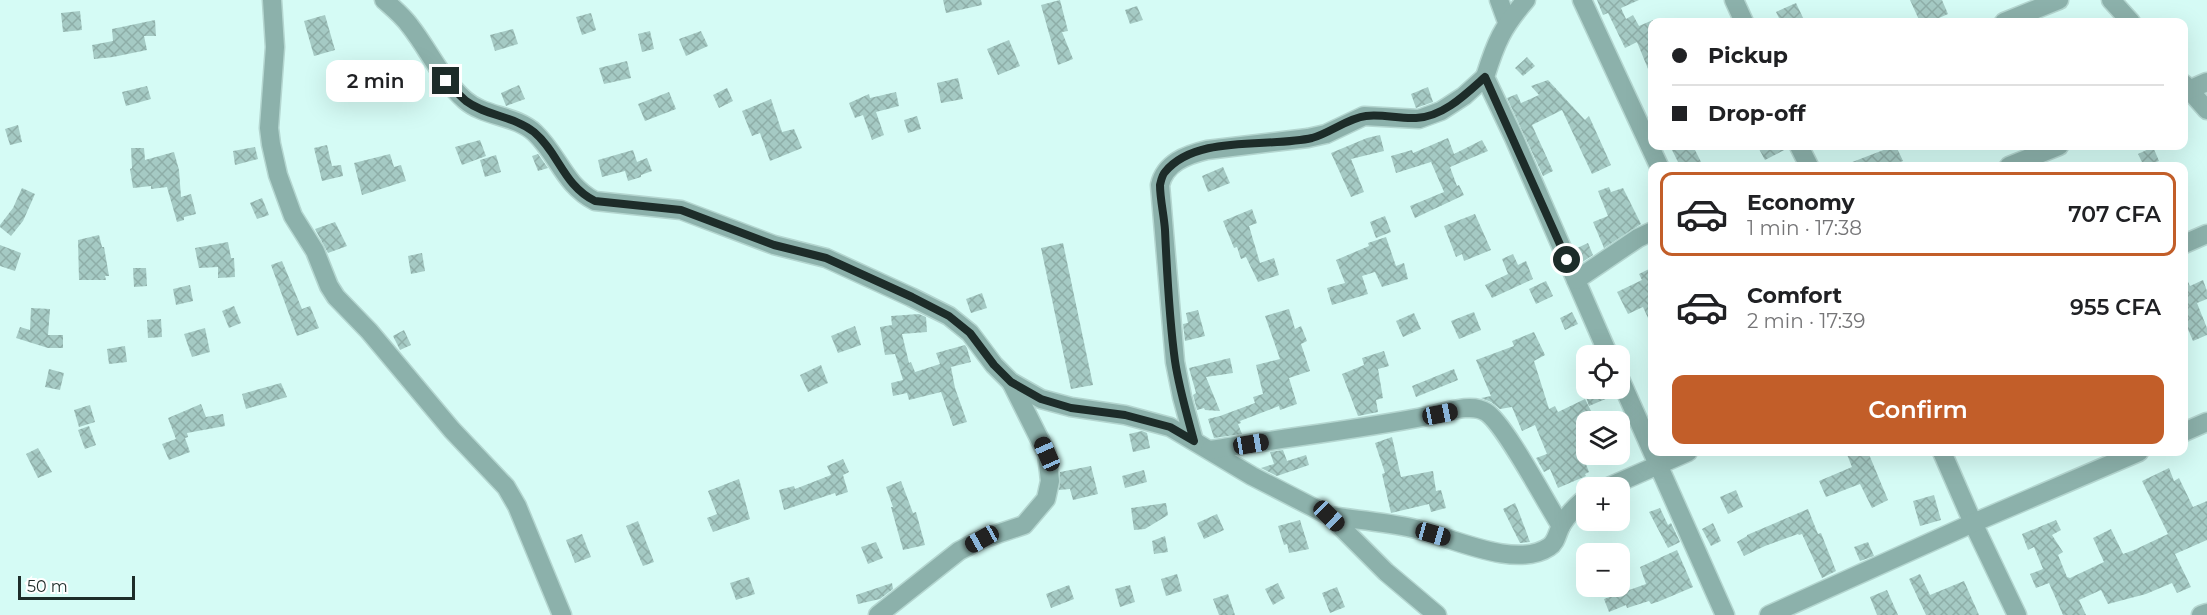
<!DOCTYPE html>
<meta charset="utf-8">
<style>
body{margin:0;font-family:Montserrat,sans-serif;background:#f6f6f6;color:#202124;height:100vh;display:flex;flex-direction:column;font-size:22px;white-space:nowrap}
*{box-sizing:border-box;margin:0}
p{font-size:20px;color:#757577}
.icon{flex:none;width:33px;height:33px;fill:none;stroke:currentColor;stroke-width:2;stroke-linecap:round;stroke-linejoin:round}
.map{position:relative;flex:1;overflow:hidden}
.drawer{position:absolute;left:1648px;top:162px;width:540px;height:294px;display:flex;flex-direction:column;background:#fff;border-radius:12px;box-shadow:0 6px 24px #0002}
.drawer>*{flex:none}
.top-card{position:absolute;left:1648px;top:18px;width:540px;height:132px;border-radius:12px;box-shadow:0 6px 24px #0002;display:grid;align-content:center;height:132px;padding:0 24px;background:#fff}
.tools{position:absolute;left:1576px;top:345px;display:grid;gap:12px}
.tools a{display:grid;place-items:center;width:54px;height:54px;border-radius:12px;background:#fff;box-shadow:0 6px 24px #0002;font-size:30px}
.scale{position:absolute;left:18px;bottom:15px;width:117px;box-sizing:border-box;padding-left:6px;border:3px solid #1d2c29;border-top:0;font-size:16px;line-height:21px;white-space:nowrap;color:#1d2c29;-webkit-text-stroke:4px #fff;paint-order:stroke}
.end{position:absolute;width:27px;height:27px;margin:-14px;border:8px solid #1d2c29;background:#fff;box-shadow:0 0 0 3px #fff}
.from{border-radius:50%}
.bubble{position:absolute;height:42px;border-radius:12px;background:#fff;box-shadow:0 6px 24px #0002;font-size:20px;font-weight:600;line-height:42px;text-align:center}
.car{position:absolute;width:18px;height:36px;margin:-18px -9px;border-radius:8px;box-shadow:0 0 4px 2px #0007;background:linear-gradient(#222 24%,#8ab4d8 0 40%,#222 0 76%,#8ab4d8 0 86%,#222 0)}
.top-card b{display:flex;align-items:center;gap:21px;height:57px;font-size:22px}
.top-card b+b{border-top:2px solid #e0e0e0}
.top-card i{width:15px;height:15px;background:#202124}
ul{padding:10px 0 0;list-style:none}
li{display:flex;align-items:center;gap:18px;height:84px;margin:0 12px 9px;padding:0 12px;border:3px solid transparent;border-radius:12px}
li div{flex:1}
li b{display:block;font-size:22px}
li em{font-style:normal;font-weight:600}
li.current{border-color:#c25e29}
li>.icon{width:54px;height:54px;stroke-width:1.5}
.button{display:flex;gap:12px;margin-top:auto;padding:12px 24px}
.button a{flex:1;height:69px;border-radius:12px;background:#c25e29;color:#fff;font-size:24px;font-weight:600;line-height:69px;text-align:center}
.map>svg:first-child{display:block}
</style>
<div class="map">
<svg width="2207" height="615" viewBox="0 0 2207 615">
<defs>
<pattern id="building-cross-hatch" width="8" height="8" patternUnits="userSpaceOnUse" patternTransform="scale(1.5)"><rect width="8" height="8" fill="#a5cac4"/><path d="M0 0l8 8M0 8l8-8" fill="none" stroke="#8eaea8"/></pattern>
</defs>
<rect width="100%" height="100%" fill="#d5fbf5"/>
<g fill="url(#building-cross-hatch)">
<polygon points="943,0 981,0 982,5 946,13"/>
<polygon points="1060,0 1068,31 1062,32 1073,59 1058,65 1041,5"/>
<polygon points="1597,0 1639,0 1621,8 1626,19 1633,15 1639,26 1653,20 1653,81 1637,42 1625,48 1608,13 1603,15"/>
<polygon points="1910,0 1942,0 1948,14 1930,22 1920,22"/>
<polygon points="1796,3 1805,22 1781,22 1776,12"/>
<polygon points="1137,6 1143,20 1130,24 1125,10"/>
<polygon points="80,11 82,30 63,32 61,13"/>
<polygon points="591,13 596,30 582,35 576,17"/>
<polygon points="325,15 335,50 314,56 304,21"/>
<polygon points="155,20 156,36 144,36 147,50 113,57 94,59 92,45 113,41 112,29"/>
<polygon points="513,29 518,44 495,51 490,35"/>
<polygon points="650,31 654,49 642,52 638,34"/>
<polygon points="701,31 708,46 686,56 679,39"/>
<polygon points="1009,40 1020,66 998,75 987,49"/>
<polygon points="1527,57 1535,66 1523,76 1515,68"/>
<polygon points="627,61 631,78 604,84 599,68"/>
<polygon points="958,78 963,99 941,103 937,83"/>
<polygon points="1548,80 1585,120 1589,116 1611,165 1592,174 1562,110 1532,125 1553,171 1543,176 1507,98 1517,94 1521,103 1539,95 1531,86"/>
<polygon points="399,83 401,99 388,101 386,85"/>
<polygon points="519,85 525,99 506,106 501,93"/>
<polygon points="147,86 151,99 126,106 122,92"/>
<polygon points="1428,87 1433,102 1416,108 1411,94"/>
<polygon points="727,88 733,101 719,108 713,95"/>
<polygon points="669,92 676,109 645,121 638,104"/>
<polygon points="896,92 899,106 876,112 884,135 872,140 863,115 855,118 849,103 869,94 870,98"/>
<polygon points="771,99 782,132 794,129 802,148 770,161 760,133 752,136 742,111"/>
<polygon points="917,116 921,129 908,133 904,120"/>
<polygon points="18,125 22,142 10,145 5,129"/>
<polygon points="1380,135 1384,151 1351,159 1364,192 1351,197 1331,153 1367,138"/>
<polygon points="1448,138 1454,154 1482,140 1488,151 1450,167 1457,186 1459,185 1464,195 1415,218 1410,206 1444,192 1431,162 1396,173 1391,156 1412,150 1413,153"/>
<polygon points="480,140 486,156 462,165 455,147"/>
<polygon points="327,145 332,166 341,165 343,176 322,181 314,148"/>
<polygon points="1681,146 1693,146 1703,166 1680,166 1672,150"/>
<polygon points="1766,146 1788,146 1788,148 1765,160 1759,149"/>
<polygon points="1894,146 1896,146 1903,161 1889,166 1842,166"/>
<polygon points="255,147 258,159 235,165 233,151"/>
<polygon points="2153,147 2159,161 2144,166 2138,154"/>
<polygon points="131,148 144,148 145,160 174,152 179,170 181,197 191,194 196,214 184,217 184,220 177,222 167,187 151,189 151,186 133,188 130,169 132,168"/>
<polygon points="633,150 637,162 647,158 652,171 641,175 641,177 628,181 625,171 602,177 598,160"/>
<polygon points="390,154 394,167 401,165 406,181 362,195 354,163"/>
<polygon points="538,154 548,168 538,171 532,156"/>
<polygon points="496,155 501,172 485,177 480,160"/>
<polygon points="1223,167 1230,183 1208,192 1202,176"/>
<polygon points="1609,187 1611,192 1623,188 1641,224 1604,248 1593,222 1608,216 1598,191"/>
<polygon points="22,188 35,194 23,221 11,236 0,227 0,225 13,208"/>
<polygon points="262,198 269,215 257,219 250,203"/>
<polygon points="1252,209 1257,223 1249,226 1260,263 1274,258 1279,275 1258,282 1246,257 1241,259 1237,247 1234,248 1223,221"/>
<polygon points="1475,214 1491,250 1464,261 1462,254 1456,257 1444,226"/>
<polygon points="1385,216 1391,232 1376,238 1370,222"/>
<polygon points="335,222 347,246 328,253 315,229"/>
<polygon points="99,235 102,247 104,247 109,276 105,276 106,280 79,280 78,240"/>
<polygon points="1386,237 1396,266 1404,263 1408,279 1382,287 1375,272 1362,276 1368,294 1332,305 1327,288 1345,283 1336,260 1369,246 1368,243"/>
<polygon points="228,242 231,258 234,258 235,277 218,278 218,267 199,268 195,248"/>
<polygon points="1063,243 1093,385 1071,389 1041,248"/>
<polygon points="1588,243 1593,255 1581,263 1575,249"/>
<polygon points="0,245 21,253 15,271 0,266"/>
<polygon points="422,253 425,271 411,274 408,256"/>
<polygon points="1513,254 1518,265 1526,261 1533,279 1492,298 1485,285 1508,274 1502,259"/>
<polygon points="282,261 302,309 310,306 319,328 297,336 271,265"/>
<polygon points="1653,267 1653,329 1643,307 1628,314 1617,292 1642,280 1639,274"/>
<polygon points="133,268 146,268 147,286 134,287"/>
<polygon points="2184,273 2190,286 2203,280 2207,291 2207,299 2197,303 2207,328 2207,335 2193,341 2184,320"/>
<polygon points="1546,281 1553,296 1536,304 1529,289"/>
<polygon points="190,285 193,301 176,305 173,289"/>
<polygon points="982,293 987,308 971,313 966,299"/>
<polygon points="234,306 241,323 229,328 222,311"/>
<polygon points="31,308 50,309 48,335 63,335 63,348 48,348 16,338 20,327 30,330"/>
<polygon points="1289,309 1295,329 1301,326 1307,341 1301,344 1310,371 1289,378 1297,404 1280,410 1279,406 1240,421 1241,423 1238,424 1242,434 1214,438 1208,419 1220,416 1255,403 1253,397 1263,394 1256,365 1280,359 1265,316"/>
<polygon points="1198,310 1205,336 1185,341 1183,324 1188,323 1186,313"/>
<polygon points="1474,312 1481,330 1459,339 1451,321"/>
<polygon points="1572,312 1578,324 1565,330 1560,318"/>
<polygon points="1414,313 1421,329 1403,337 1396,321"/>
<polygon points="919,314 926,317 927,332 902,334 909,363 911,362 915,372 940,364 936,353 965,345 967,348 971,362 951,367 955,388 967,422 953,426 941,392 909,400 907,393 893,396 891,383 903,380 895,354 885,355 880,327 892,325 891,316"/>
<polygon points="161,319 162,337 148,338 147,320"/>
<polygon points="855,326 861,345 838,353 831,336"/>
<polygon points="205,328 210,352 192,357 184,334"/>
<polygon points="404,330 411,345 400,350 393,336"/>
<polygon points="1534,332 1545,355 1534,361 1549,409 1555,406 1558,412 1585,399 1594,417 1587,420 1587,452 1582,454 1589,472 1585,474 1586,476 1558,488 1550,469 1544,472 1536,458 1547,454 1535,425 1522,431 1512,407 1500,409 1491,402 1481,398 1491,396 1476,360 1514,346 1512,341"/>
<polygon points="125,346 127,362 109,364 107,349"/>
<polygon points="1384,351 1389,366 1378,369 1383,398 1376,400 1378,412 1358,416 1342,374 1364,365 1362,358"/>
<polygon points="1230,358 1233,373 1206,377 1220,411 1205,410 1204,408 1197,410 1193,395 1196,393 1189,368"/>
<polygon points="821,365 828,383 808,392 800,375"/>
<polygon points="49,369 64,373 60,390 45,387"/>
<polygon points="1454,369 1458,380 1416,397 1412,386"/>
<polygon points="281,383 287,397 246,409 242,394"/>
<polygon points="1583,388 1612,388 1615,395 1589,406"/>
<polygon points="201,404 206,417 223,414 225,426 187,433 188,437 185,438 190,452 169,460 162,444 176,439 168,418"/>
<polygon points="90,405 95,422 79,427 74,410"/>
<polygon points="89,426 96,445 85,449 78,430"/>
<polygon points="1142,431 1147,433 1150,448 1133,452 1129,434"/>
<polygon points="1392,437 1401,477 1433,471 1436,491 1441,490 1446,508 1431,512 1429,504 1391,513 1382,474 1385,473 1375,443"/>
<polygon points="38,448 52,472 38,478 26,454"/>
<polygon points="1283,450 1287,461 1306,455 1309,465 1277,476 1261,468 1274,464 1270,452"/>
<polygon points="1846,452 1868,452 1888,500 1872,508 1860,484 1826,497 1819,481 1852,467"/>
<polygon points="843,459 849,472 843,475 848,492 836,496 835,493 784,510 779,490 794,486 795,489 831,475 827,466"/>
<polygon points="1091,466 1098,494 1073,500 1070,489 1059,490 1060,472"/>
<polygon points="2169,468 2174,481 2179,478 2193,507 2207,501 2207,540 2175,554 2191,587 2177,593 2172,583 2146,594 2108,604 2101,590 2079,600 2086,615 2063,615 2049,583 2036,588 2030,574 2043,569 2034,547 2028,550 2022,534 2056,520 2061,530 2052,535 2063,552 2058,555 2067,577 2070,578 2104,562 2093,538 2111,529 2123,554 2134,550 2168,534 2142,481"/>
<polygon points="1144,470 1147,482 1125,488 1122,476"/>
<polygon points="739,479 750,519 713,532 707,518 717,514 708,491"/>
<polygon points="901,481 913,513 916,512 925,545 903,550 891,507 893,507 886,487"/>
<polygon points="1736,490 1743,507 1728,514 1720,497"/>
<polygon points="1934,495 1941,520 1920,526 1913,501"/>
<polygon points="1166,503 1168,515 1145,529 1134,530 1131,508"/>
<polygon points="1515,503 1520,515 1530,542 1520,543 1503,509"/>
<polygon points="1660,508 1668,525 1671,523 1680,542 1668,548 1649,512"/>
<polygon points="1808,509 1818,534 1821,533 1836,571 1822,578 1802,534 1799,535 1798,534 1765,546 1744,556 1737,542 1747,536 1747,535"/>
<polygon points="1217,514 1224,530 1204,539 1197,523"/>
<polygon points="1300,520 1309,549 1289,553 1287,544 1284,545 1278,526"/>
<polygon points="638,521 654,562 643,566 626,526"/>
<polygon points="1713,523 1721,541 1711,546 1702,529"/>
<polygon points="582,534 591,557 575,563 566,540"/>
<polygon points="1165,536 1168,552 1154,554 1152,541"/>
<polygon points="876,542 883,558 868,564 861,547"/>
<polygon points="1868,542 1874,556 1860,561 1854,547"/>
<polygon points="1677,550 1693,587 1660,601 1651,604 1649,601 1627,608 1626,605 1609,612 1604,599 1646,584 1640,567"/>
<polygon points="1177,574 1182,591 1166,596 1161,579"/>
<polygon points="1920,574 1930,595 1964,581 1979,615 1926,615 1909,579"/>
<polygon points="749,577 755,594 736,600 730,583"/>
<polygon points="892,583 893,589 880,599 858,604 856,595"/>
<polygon points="1278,583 1285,598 1273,605 1265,589"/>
<polygon points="1069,585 1074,599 1051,608 1046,594"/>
<polygon points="1130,585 1135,602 1120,607 1115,589"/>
<polygon points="1337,587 1345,607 1330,613 1322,593"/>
<polygon points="1887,590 1898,615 1877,615 1870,597"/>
<polygon points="1228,594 1235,615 1219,615 1213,599"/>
</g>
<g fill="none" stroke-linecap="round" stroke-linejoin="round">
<g stroke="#b4d6d0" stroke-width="21">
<g id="street">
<polyline points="272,0 275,47 269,128 271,144 278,175 293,216 315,251 329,286 336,297 369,331 452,430 506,487 517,506 562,615"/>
<path d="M384,0C393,8 403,16 410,26C429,50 441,79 465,100C484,117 516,115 535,133C559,156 564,185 595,201L681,210L774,245L826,258L911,297L949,316L970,333L994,365L1011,382L1041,399L1071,407L1125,415L1170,427L1252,476L1330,516L1386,572L1437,615"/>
<polyline points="1499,0 1507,22"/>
<path d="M1526,0C1502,28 1496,42 1485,77L1514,138L1609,356"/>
<polyline points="1582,0 1659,166"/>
<polyline points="1734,0 1744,22"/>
<polyline points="2111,0 2131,22"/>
<polyline points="2004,22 2059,0"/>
<polyline points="2184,84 2207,110"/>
<polyline points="2184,92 2207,82"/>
<polyline points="1799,146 1809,166"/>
<polyline points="2009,166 2059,146"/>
<polyline points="2184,244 2207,234"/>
<polyline points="1576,280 1638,238 1653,231"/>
<polyline points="1620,379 1725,615"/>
<polyline points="2184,432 2207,422"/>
<path d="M1194,441L1182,397L1175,362L1160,185C1165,163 1186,155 1207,150L1308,138L1326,134L1364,116L1419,119L1441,111L1464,96L1485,77"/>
<path d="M1210,450C1282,438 1356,430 1428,416C1444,413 1471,402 1486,412C1505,424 1546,503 1561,526"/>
<polyline points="1942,452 1973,523 2017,615"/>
<polyline points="1606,488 1688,452"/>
<path d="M1330,516C1357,520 1385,522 1412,528C1449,536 1515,570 1549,547C1557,542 1557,532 1562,524C1569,513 1577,505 1587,497"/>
<polyline points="878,615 959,551 982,539 1024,525 1046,499 1050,481 1047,454 1011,382"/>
<polyline points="1769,615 1973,523 2139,452"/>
<polyline points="2201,615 2207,613"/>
</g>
</g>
<use href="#street" stroke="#8cb1ab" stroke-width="18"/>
</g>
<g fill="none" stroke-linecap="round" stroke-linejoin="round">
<path stroke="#1d2c29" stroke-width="8" d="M446,81C452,87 459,95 466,101C486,116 514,116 534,132C559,153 563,185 595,201L681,210L774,245L826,258L912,297L949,316L970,333L994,365L1011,382L1041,399L1071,408L1125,415L1170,427L1194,441C1187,415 1179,388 1175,361C1169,318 1167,274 1165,230C1164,215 1160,199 1160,185C1161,181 1162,175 1165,172C1196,134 1268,148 1312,138C1330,133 1348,118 1366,116C1383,114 1399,119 1416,118C1443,117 1466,94 1485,77L1567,260"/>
</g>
</svg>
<div class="tools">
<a><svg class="icon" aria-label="locate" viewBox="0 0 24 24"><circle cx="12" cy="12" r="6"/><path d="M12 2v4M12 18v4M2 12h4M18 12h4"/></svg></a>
<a><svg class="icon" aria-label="layers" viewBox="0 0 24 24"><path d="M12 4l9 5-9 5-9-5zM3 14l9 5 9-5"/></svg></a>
<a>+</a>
<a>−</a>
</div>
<div class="scale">50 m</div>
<i class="end from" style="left:1567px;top:260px"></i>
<i class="end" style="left:446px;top:81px"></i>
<div class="bubble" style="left:326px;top:60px;width:99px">2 min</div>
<i class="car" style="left:1440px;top:414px;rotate:79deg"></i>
<i class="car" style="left:1251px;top:444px;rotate:81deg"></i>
<i class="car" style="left:1047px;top:454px;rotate:336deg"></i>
<i class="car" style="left:1329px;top:516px;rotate:134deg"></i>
<i class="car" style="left:1433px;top:534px;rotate:106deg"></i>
<i class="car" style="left:982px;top:539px;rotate:241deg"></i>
<div class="top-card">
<b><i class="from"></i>Pickup</b>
<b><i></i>Drop-off</b>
</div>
<section class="drawer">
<ul>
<li class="current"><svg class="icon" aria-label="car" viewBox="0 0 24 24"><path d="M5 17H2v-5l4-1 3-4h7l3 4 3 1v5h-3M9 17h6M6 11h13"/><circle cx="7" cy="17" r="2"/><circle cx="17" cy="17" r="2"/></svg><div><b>Economy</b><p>1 min · 17:38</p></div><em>707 CFA</em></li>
<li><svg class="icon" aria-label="car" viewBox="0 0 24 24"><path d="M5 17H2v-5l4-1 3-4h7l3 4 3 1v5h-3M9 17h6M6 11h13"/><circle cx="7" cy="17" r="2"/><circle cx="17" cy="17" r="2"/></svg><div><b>Comfort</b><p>2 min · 17:39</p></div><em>955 CFA</em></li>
</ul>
<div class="button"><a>Confirm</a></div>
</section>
</div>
